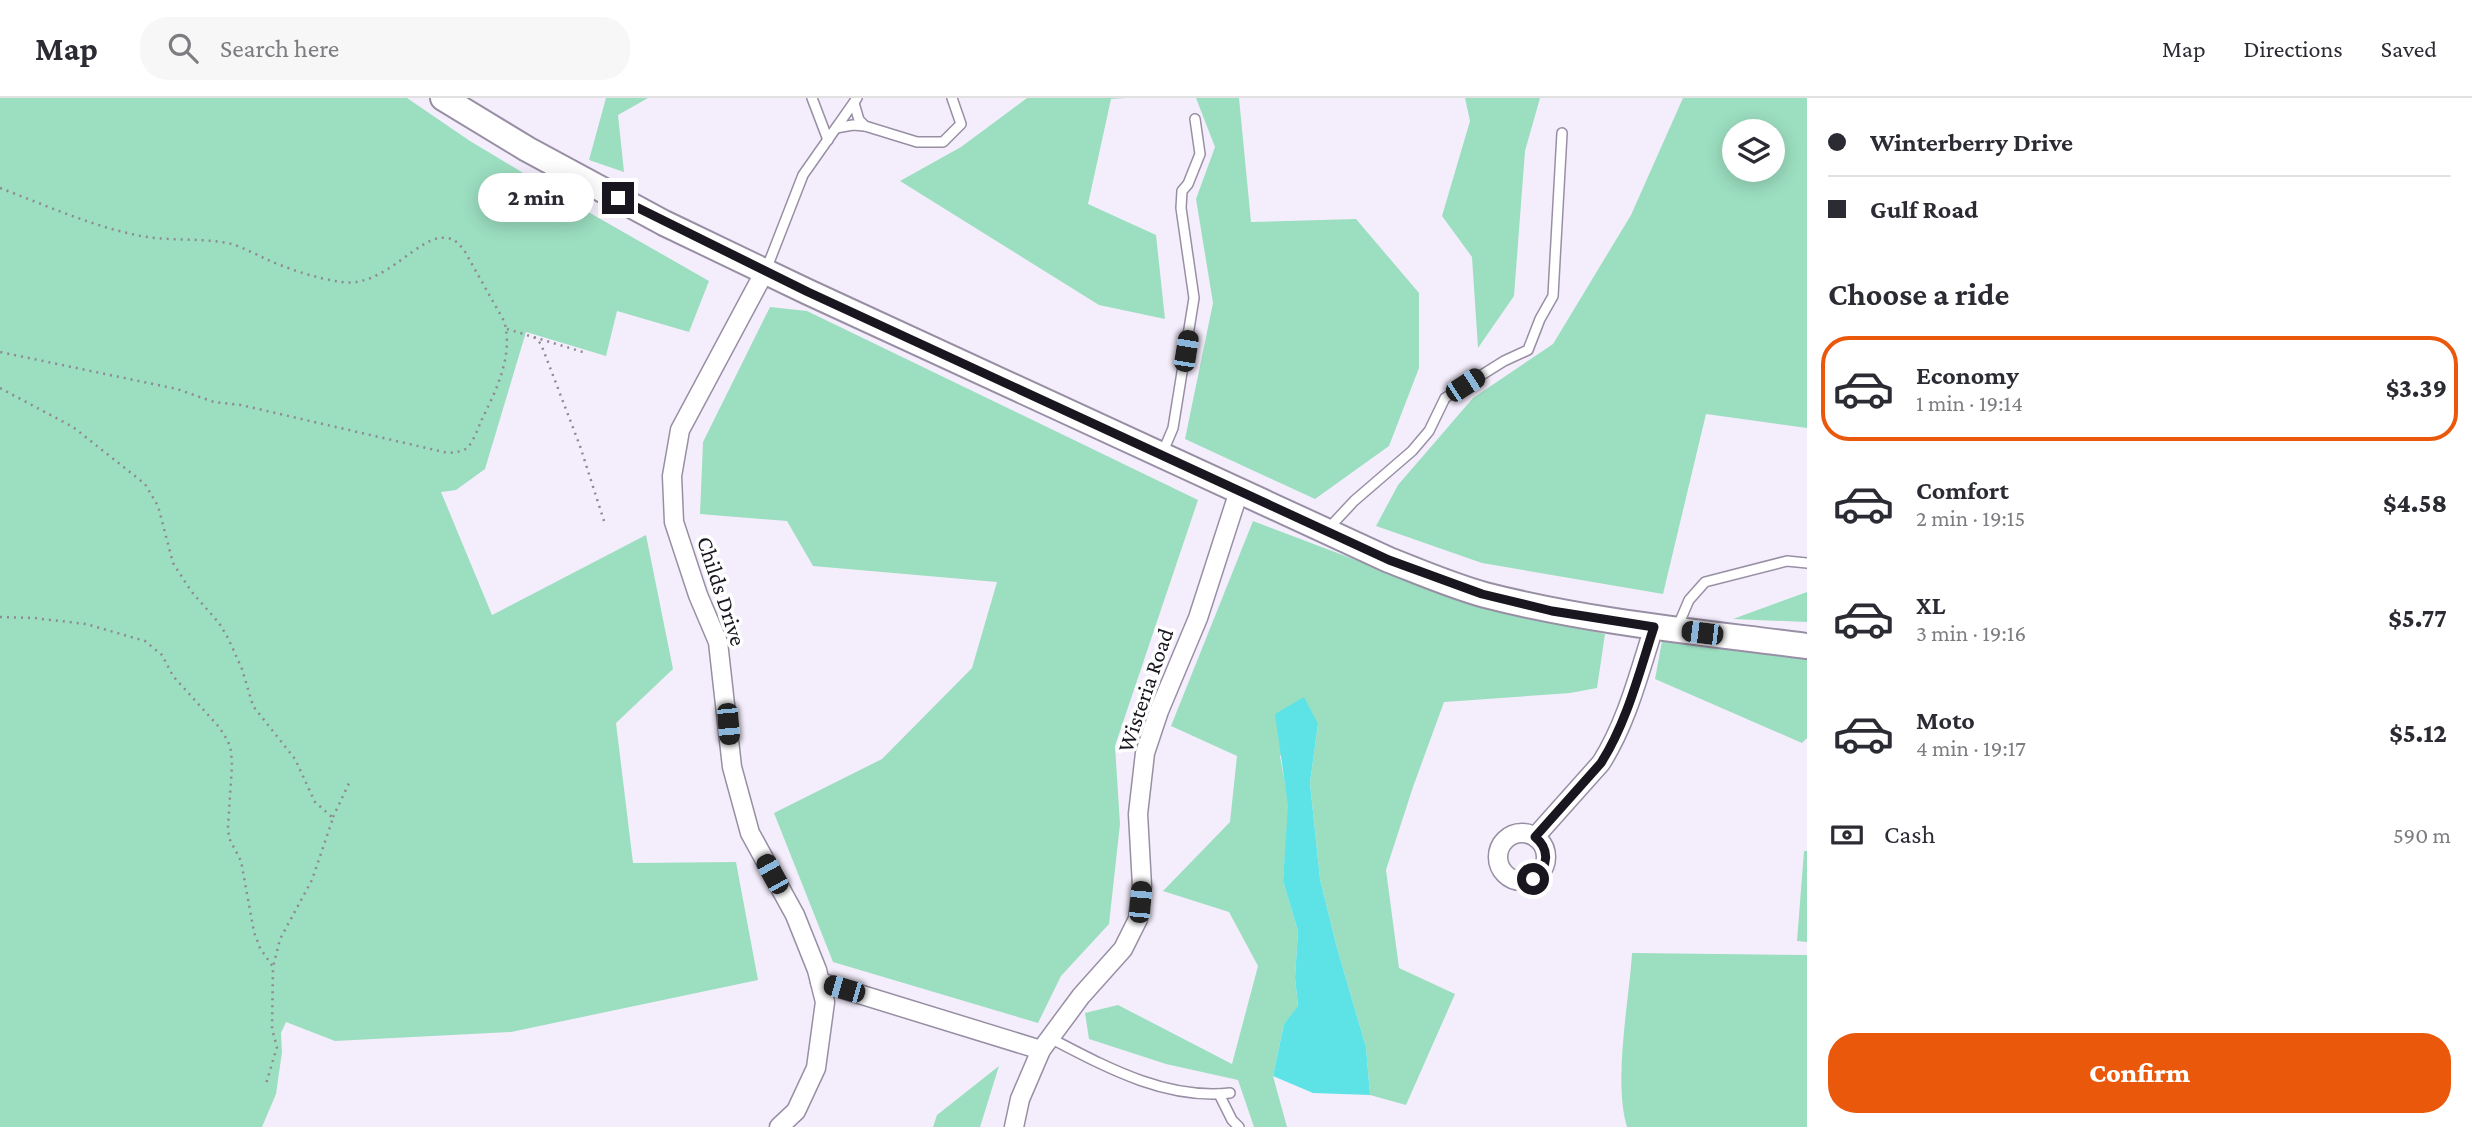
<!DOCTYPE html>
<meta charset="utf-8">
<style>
body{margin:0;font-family:"Crimson Pro",serif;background:#f7f7f7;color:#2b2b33;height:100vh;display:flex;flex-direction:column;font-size:26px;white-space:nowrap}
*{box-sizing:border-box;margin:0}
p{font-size:23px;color:#7c7c81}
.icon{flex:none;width:38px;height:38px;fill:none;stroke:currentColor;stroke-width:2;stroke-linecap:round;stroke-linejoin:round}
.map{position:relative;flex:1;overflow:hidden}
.sheet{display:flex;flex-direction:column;background:#fff;width:665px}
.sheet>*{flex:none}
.banner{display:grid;align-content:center;height:154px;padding:0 21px;background:#fff}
.fabs{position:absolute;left:1722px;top:21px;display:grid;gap:14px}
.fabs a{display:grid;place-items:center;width:63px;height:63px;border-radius:50%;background:#fff;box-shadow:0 4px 18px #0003;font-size:35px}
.end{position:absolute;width:32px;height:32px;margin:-16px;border:9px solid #1a161f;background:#fff;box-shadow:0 0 0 4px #fff}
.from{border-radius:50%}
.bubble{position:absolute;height:49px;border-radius:24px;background:#fff;box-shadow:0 4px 18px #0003;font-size:23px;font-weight:800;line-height:49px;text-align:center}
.car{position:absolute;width:21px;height:42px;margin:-21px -10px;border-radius:9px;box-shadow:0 0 5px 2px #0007;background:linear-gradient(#222 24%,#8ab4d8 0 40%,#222 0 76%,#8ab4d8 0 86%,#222 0)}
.banner b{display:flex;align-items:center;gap:24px;height:66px;font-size:26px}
.banner b+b{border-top:2px solid #e1e1e2}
.banner i{width:18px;height:18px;background:#2b2b33}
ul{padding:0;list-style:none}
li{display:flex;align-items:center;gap:21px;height:105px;margin:0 14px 10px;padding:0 7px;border:4px solid transparent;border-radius:28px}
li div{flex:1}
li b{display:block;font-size:26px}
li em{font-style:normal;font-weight:800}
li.active{border-color:#ea580c}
li>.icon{width:63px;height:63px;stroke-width:1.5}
h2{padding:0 21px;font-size:32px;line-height:84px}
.pay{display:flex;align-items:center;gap:18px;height:77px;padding:0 21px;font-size:26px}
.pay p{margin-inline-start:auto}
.primary-button{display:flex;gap:14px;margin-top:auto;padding:14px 21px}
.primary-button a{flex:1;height:80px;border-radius:28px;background:#ea580c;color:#fff;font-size:28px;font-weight:800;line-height:80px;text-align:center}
header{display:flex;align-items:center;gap:42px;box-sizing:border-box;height:98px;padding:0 35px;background:#fff;border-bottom:2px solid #e1e1e2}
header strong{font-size:33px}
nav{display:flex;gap:38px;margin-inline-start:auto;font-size:24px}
.search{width:490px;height:63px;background:#f7f7f7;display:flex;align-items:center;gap:18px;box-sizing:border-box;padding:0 24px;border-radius:28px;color:#7c7c81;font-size:26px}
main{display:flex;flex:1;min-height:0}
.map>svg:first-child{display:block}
</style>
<header>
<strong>Map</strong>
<div class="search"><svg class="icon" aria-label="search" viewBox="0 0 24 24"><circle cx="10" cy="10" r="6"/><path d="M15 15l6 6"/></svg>Search here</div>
<nav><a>Map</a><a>Directions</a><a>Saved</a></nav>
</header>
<main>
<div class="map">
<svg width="1807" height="1029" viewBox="0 0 1807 1029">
<rect width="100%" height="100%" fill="#f4eefc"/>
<g fill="#9cdec0" fill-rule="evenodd">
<polygon points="0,0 407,0 470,43 583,111 709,183 689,234 617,213 606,258 526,234 485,371 456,392 441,394 492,517 646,437 673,571 616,625 633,765 736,764 758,882 511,934 335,943 286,924 281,935 282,954 276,996 262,1029 0,1029"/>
<polygon points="606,0 648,0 618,17 624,74 589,62"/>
<polygon points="1027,0 1125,0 1111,1 1088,106 1156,137 1165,221 1099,207 900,83 961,49"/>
<polygon points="1196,0 1239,0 1251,124 1356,121 1419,195 1419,270 1389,348 1315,401 1185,341 1213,205 1196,101 1215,49"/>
<polygon points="1465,0 1540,0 1525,53 1514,198 1478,250 1472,159 1442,118 1470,23"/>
<path d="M1683,0H1807V330L1706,316L1663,496L1482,465L1376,428L1398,387L1473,300L1553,246L1631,117ZM1734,33H1773V72H1734Z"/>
<polygon points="770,209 807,213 1198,402 1115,648 1120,726 1109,826 1061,878 1038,925 833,864 774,715 882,661 972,570 997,484 813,468 787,423 700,416 703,344"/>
<polygon points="1253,423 1467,504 1605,536 1597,590 1570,595 1444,604 1413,689 1386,772 1399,870 1455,896 1406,1007 1370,997 1366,949 1337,850 1320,781 1310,685 1318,626 1280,658 1289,708 1283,783 1298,833 1295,880 1298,909 1284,926 1273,978 1287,1029 1254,1029 1238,982 1166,966 1089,941 1085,915 1118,907 1232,966 1258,868 1229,814 1163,793 1230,724 1237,658 1171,628"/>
<polygon points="1807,494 1807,524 1733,521"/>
<polygon points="1662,543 1807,560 1807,640 1802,645 1655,581"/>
<polygon points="1804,753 1807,753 1807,844 1797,843"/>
<path d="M1632,855L1807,857V1029H1627C1613,982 1629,905 1632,855Z"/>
<polygon points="999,968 980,1029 933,1029 937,1017"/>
</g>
<polygon fill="#5de3e5" points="1304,599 1318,626 1310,685 1320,781 1337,850 1366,949 1370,997 1313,995 1273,978 1284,926 1298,908 1295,880 1298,833 1283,783 1288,708 1275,616"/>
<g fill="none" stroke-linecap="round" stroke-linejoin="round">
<g stroke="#998fa5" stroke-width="12">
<g id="lane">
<polyline points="812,0 828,42"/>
<polyline points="854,5 859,22 865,28 917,44 943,44 961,26 952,0"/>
<polyline points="836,30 853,27 865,28"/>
<polyline points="766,172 803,77 857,0"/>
<polyline points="1162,356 1173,330 1194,200 1181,110 1182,93 1188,86 1200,56 1195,21"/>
<polyline points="1327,432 1354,403 1412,353 1429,333 1445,300 1504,263 1528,252 1540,221 1553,198 1562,35"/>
<polyline points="1677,530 1689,502 1705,484 1787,463 1807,465"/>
<path d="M1050,940C1106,969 1165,1002 1230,995"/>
<polyline points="1219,996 1232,1022 1239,1029"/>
</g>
</g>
<g stroke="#998fa5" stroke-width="21">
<g id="street">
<polyline points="765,173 680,332 672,378 674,424 698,497 718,544 732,669 750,735 795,817 817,872 825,904 816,970 796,1013 779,1029"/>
<circle cx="1522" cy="759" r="24"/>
<path d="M1535,739L1601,665C1627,624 1639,575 1654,529"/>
<polyline points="820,884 1041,952"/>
<polyline points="1014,1029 1020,1001 1041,952 1081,898 1123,851 1138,821 1142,788 1138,716 1145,655 1159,613 1198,520 1239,393"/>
</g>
</g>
<g stroke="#998fa5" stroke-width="28">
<path id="secondary" d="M443,0L527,51L664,125L808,194L1389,462C1420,474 1452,488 1485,497C1590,524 1699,534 1807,548"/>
</g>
<g stroke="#8e8994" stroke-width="2.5" stroke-dasharray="2 5" stroke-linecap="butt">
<path d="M0,90C45,107 89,127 136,137C167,144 201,139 232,146C244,150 255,156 266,161C288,171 318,181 342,184C386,190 419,135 447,140C455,141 459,146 464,152L504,223C514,257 496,293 481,323C478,331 474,341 469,348C464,354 456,354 448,355L241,307L214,304L177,291L0,254"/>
<polyline points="507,231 586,255"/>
<polyline points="534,239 541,246 580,348 604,423"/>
<polyline points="0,290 73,329 145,386 158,408 173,465 191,493 219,525 228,540 242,571 253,608 295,661 315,704 333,720 312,782 280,841 273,869"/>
<polyline points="0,519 34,520 86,526 145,543 162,557 173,578 219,629 228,643 231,653 232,667 228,729 229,740 241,763 254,834 260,850 273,869 272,931 277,949 266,986"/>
<polyline points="333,719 351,681"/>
</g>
<use href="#lane" stroke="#fff" stroke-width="9"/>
<use href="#street" stroke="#fff" stroke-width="18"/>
<use href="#secondary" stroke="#fff" stroke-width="24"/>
</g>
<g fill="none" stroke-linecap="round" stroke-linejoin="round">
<path stroke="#1a161f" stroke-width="9" d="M618,100L808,194L1389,462L1482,496L1552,513L1654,529C1639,575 1627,624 1601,665L1535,739C1550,751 1549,769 1533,781"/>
</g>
<g text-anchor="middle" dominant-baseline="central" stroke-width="7" stroke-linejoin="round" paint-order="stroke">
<g font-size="23" fill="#1a161f" stroke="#fefefe">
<text transform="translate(722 493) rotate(72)">Childs Drive</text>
<text transform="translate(1145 592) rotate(-71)">Wisteria Road</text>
</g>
</g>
</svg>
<div class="fabs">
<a><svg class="icon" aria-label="layers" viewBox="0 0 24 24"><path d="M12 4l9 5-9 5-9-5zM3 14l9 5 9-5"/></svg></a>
</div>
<i class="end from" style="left:1533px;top:781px"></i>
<i class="end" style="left:618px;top:100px"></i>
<div class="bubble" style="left:478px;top:75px;width:116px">2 min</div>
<i class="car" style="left:1186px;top:253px;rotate:9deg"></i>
<i class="car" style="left:1465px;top:287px;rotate:57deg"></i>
<i class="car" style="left:1702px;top:535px;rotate:277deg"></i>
<i class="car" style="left:728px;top:626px;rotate:175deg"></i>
<i class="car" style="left:772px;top:776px;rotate:331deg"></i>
<i class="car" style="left:1140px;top:804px;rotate:5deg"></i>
<i class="car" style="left:844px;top:891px;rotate:286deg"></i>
</div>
<section class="sheet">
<div class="banner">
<b><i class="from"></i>Winterberry Drive</b>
<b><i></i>Gulf Road</b>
</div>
<h2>Choose a ride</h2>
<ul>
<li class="active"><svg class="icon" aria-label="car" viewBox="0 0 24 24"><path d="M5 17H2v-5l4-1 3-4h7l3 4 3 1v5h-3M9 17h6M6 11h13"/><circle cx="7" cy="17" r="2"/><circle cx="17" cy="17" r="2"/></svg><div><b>Economy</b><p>1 min · 19:14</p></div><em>$3.39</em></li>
<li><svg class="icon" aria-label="car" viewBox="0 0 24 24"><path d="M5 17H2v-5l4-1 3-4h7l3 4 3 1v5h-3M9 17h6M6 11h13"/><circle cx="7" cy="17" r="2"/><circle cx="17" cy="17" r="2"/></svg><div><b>Comfort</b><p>2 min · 19:15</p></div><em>$4.58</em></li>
<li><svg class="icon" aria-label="car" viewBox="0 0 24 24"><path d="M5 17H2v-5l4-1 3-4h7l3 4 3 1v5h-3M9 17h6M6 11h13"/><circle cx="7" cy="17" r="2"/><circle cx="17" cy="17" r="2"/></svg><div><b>XL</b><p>3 min · 19:16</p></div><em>$5.77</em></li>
<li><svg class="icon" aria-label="car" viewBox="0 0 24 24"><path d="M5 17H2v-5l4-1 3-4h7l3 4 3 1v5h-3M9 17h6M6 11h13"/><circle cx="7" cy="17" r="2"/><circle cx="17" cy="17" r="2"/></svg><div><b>Moto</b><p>4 min · 19:17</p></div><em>$5.12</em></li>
</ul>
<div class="pay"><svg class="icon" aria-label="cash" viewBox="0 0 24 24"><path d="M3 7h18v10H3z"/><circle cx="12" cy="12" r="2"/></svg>Cash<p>590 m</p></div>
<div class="primary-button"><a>Confirm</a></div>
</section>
</main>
